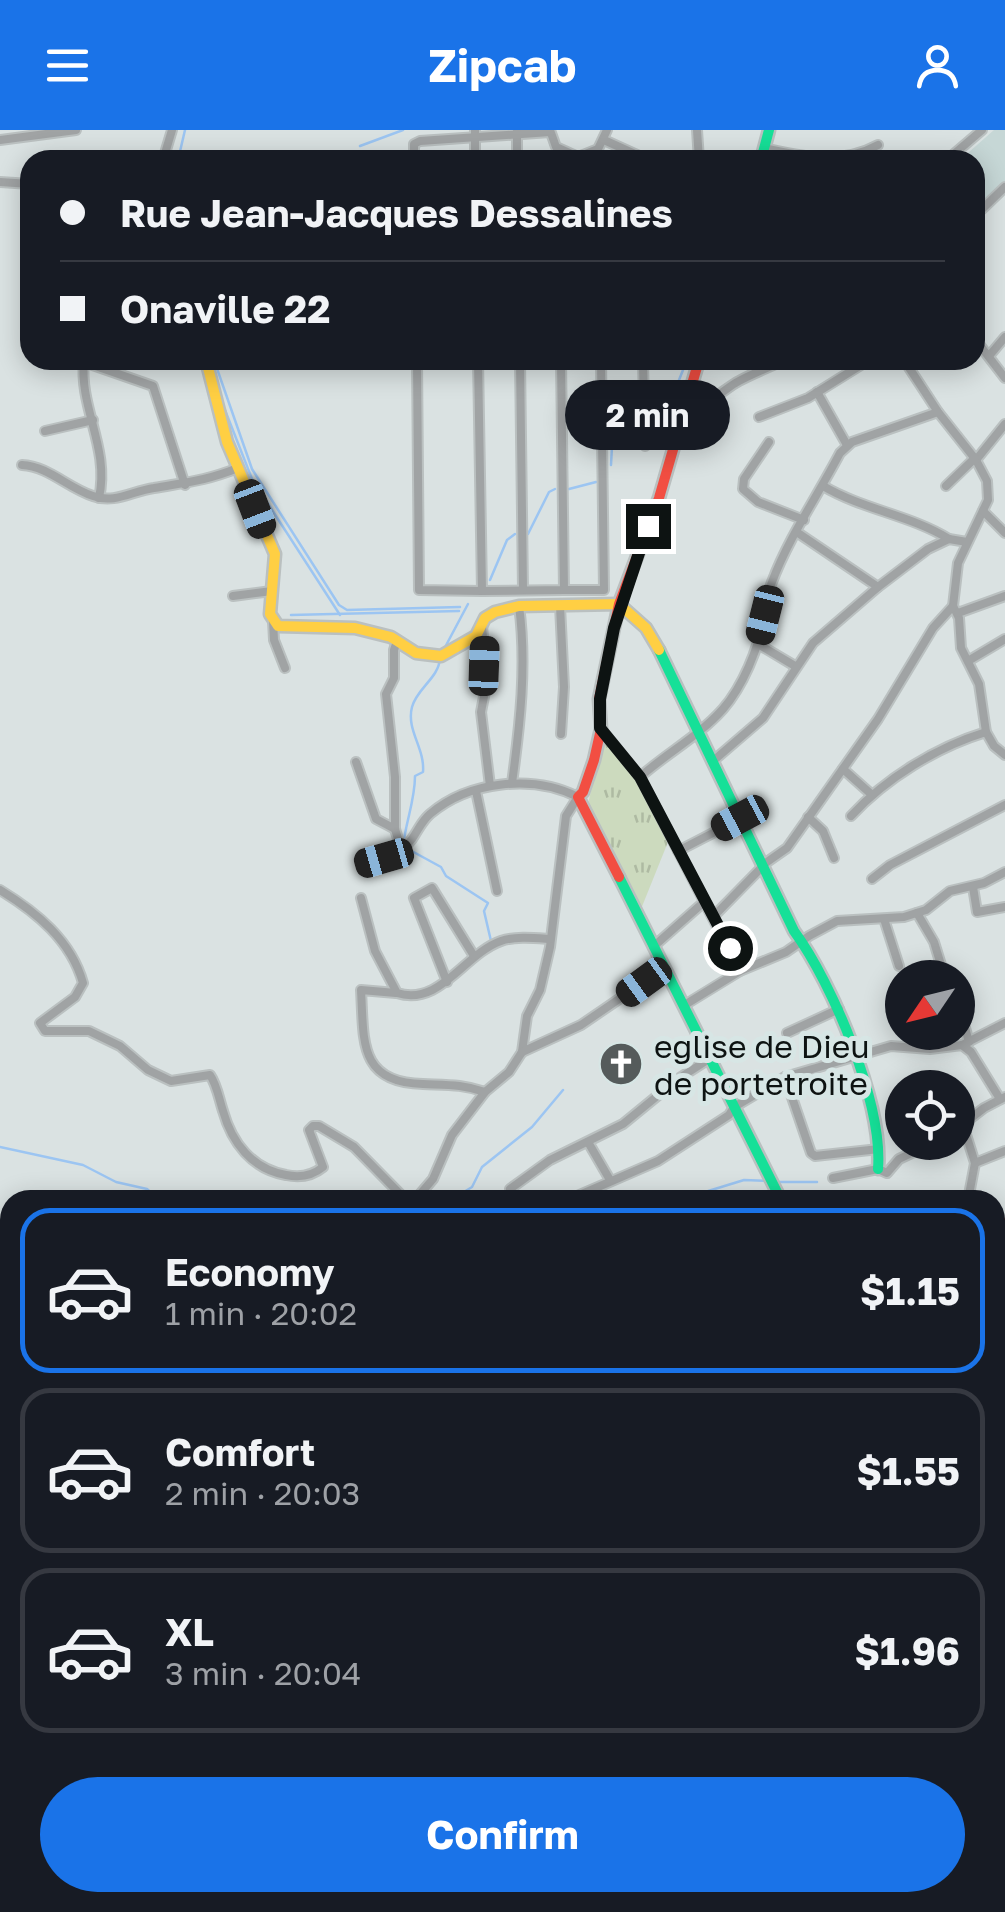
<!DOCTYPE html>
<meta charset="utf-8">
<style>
body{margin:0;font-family:"Golos Text",sans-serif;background:#20242c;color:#f1f3f6;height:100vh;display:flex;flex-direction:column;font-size:38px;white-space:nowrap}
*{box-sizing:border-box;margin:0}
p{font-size:32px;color:#9ea1a6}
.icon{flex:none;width:55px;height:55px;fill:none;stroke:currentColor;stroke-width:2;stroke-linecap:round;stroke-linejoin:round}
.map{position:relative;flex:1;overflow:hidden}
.sheet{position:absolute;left:0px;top:1060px;width:1005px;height:722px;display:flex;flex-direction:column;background:#171b24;border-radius:30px 30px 0 0;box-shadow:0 5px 25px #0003}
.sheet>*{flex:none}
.banner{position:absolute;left:20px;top:20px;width:965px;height:220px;border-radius:30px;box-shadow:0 5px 25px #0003;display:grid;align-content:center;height:220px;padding:0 40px;background:#171b24}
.needle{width:65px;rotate:235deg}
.fabs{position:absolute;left:885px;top:830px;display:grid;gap:20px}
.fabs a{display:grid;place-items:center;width:90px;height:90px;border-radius:50%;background:#171b24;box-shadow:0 5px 25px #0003;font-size:50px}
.end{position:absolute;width:45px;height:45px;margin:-22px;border:12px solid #0d1312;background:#fff;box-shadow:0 0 0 5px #fff}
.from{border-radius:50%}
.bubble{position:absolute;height:70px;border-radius:35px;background:#171b24;box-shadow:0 5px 25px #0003;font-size:32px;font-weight:700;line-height:70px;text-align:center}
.car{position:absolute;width:30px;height:60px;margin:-30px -15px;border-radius:12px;box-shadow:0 0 8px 2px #0007;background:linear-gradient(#222 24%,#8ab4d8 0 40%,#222 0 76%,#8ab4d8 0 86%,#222 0)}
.banner b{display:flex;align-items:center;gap:35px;height:95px;font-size:38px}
.banner b+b{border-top:2px solid #363941}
.banner i{width:25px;height:25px;background:#f1f3f6}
ul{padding:18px 0 0;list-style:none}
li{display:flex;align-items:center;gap:30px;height:165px;margin:0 20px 15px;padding:0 20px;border:5px solid #363941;border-radius:30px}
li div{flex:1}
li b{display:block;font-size:38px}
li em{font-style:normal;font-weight:700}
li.current{border-color:#1a73e8}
li>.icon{width:90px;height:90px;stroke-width:1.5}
.action{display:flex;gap:20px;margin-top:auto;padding:20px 40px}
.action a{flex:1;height:115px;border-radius:60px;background:#1a73e8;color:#fff;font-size:40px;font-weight:700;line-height:115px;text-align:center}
header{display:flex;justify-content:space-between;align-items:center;height:130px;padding:0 40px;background:#1a73e8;color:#fff;font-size:45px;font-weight:700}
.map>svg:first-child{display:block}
</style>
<header><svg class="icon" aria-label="menu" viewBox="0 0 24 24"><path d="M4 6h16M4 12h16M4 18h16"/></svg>Zipcab<svg class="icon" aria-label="person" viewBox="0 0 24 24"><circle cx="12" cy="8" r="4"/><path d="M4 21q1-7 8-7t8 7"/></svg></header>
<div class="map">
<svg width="1005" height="1782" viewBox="0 0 1005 1782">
<defs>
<pattern id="park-tufts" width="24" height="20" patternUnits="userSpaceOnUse" patternTransform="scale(2.5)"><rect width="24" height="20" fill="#ccdabe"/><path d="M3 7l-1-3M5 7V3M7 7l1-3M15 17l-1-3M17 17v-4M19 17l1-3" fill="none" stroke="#aebaa2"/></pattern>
</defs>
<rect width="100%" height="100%" fill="#dae2e2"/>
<polygon fill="#c6d7d6" points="994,0 1005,0 1005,53 978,77 975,74 975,30 960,30"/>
<polygon fill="url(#park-tufts)" points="604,604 635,642 668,712 641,779 588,674"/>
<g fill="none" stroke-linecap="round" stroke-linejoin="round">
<g stroke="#9cc5f2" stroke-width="2.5">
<polyline points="360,16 403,0"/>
<polyline points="178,30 185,0"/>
<polyline points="214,230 252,339 339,475 347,480 460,477"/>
<polyline points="651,260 670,259 677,255 687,230"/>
<polyline points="225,280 252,349 340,485"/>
<polyline points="611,335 614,280 636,261"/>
<polyline points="569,359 596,352"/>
<polyline points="528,404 549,362 555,359"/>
<polyline points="490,450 507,410 515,404"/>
<polyline points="291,485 459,481"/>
<polyline points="443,521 468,474"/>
<path d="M403,716C406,691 415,670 415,646L423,642C425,618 406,600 412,577C417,558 439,548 440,528"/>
<polyline points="408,719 441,737 446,746 488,773 484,781 491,811"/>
<polyline points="0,1017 83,1035 116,1052 147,1059 159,1070"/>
<polyline points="777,1052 817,1052"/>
<polyline points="451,1070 472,1057 482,1037 532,997 563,960"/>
<polyline points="643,1070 705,1062 744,1050 769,1051"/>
<polyline points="995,1228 1005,1231"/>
<polyline points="995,1713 1003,1699 999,1674 1005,1636"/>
<polyline points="436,1782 463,1772"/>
<polyline points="626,1782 634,1772"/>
<polyline points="949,1782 950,1772"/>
</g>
<g stroke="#bac0c0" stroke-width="12">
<g id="street">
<polyline points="475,0 475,30"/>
<polyline points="517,0 517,30"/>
<polyline points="550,0 556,17 578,27 598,19 607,0"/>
<polyline points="697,0 699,30"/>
<polyline points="0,10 76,0"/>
<polyline points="604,10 648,30"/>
<path d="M764,18C802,27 842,35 878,15"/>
<polyline points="163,30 172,0"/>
<polyline points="414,30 414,14 420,11 550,2"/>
<polyline points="947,30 982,0"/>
<polyline points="0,52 30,54"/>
<polyline points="975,86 1005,57"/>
<polyline points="975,209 1005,248"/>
<polyline points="989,226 1005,207"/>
<polyline points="417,230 419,460 482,461"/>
<polyline points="478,230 482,461 564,460 561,230"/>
<polyline points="520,230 523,460"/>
<polyline points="643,230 645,316"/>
<polyline points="904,230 938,282 976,330 987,351 988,370 958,433 953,476 959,488 961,518 979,554 986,602 994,616 1005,625"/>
<path d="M84,231C79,278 110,318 99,368"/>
<polyline points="84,232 153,256 185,355"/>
<polyline points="817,262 847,315"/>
<path d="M688,272C710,277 722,260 739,251C754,243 769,237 785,230"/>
<polyline points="759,287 808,268 869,230"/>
<polyline points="45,301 93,290"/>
<polyline points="769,312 744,349 743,359 758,372 804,390"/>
<polyline points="976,330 1005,294"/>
<path d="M22,335C48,336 68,358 93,366C115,374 132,361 154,358C188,352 205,351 238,338"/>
<path d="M823,356C864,380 910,385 949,409"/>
<polyline points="946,356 975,328"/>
<polyline points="983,381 1005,403"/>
<polyline points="798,403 878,457"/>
<polyline points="564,460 604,460 601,230"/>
<polyline points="233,466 272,461"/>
<polyline points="560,476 564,557 561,604"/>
<polyline points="958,483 1005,466"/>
<polyline points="273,491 274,510 285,538"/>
<polyline points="482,496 487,551 481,582 490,656"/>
<polyline points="397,511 394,520 394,548 386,564 395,647 395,699 401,719"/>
<polyline points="758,514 795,536"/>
<polyline points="968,531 1005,509"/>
<polyline points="601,599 640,647 740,841"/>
<polyline points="713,631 763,588 813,513 878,457 928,419 949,409 967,412"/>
<polyline points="356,632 376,689 395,699"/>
<polyline points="843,639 871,664"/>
<path d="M640,647C667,623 699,606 723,579C743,556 758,519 764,489C767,476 767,464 772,452C789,407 818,365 840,323L852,312L938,282"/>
<path d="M512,653C520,595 527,534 519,476"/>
<polyline points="476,661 497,761"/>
<path d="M851,686C886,648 937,617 986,602"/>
<polyline points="808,687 823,701 834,728"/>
<polyline points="678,721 740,689"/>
<path d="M365,734C381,729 402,723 412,709C419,699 421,692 430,684C469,651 533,644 578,667L566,686L550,817L540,860L527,886L522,922L509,942L485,962L452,1005L433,1049L415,1070"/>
<polyline points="872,749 890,735 1005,675"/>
<polyline points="973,757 977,782 1005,777"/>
<path d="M0,760C36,782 71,810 83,853L75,867L40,893L45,901H89L120,916L148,940L171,951L210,945C217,955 219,969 223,981C232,1013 252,1039 286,1045C300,1048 312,1046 323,1037L309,1000L313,996H319L354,1017L406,1070"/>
<path d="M361,768L375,821L397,863C440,877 464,824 501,811C515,806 535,808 550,809"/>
<polyline points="917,783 934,812 945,848"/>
<polyline points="714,786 767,732 787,718 878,589 933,498 953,476"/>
<polyline points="884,789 899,836"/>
<polyline points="653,817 704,772"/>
<polyline points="447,852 414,768 432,758 474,826"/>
<path d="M396,863L361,860C364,910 358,953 423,954C446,955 463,954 485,962"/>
<polyline points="958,873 969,912"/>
<polyline points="683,876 740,841 786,822 809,806 837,791 904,787 926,780 950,761 984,753 1005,742"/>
<polyline points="787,903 839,879"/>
<polyline points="962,915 1005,893"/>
<polyline points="522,922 581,895 644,852 660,832"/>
<polyline points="785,947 811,1023 815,1026 879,1019"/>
<polyline points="963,995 975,1033 968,1070"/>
<polyline points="958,998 984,978 1005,967"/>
<polyline points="588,1012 610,1050"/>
<polyline points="975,1033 1005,1021"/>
<polyline points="833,1048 878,1039 887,1043 899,1029 935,1012"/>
<polyline points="510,1059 550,1030 623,994 678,949 709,929"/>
<polyline points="568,1070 658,1031 729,985 734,977 785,947 891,916 930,919 962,915 971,922 1000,969"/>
<polyline points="1000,1092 1005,1119"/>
<polyline points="995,1171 1005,1173"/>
<polyline points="995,1442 1005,1471"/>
<polyline points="995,1546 1005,1534"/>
<polyline points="0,1636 10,1640"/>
<polyline points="905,1772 908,1782"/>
<polyline points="750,1782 756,1772"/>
<polyline points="871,1782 873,1772"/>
</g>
</g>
<g stroke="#bac0c0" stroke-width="15">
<g id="fast">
<polyline points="761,30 769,0"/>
<path d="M659,520L794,801C833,854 883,974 878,1039"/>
<polyline points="619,747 781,1070"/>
</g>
</g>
<g stroke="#bac0c0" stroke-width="15">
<polyline id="slow" points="206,230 227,312 275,424 270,484 278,496 355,498 391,507 416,523 441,526 476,506 485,488 495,482 519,476 619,474 646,498 659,520"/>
</g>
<g stroke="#bac0c0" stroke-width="15">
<g id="jam">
<polyline points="619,747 578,667 583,662 594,630 601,599 599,569 619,474 659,368 699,230"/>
<polyline points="995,1091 1005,1093"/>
</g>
</g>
<use href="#street" stroke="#a0a3a4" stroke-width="8"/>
<use href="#fast" stroke="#16e098" stroke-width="10"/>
<use href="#slow" stroke="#ffcf43" stroke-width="10"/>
<use href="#jam" stroke="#f24e42" stroke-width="10"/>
</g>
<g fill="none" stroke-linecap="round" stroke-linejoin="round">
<polyline stroke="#0d1312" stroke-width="12" points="648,396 614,498 600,569 600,598 640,647 730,818"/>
</g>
<defs>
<g id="church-disc" transform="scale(2.25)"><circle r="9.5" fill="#555b5b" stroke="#d7e6e5"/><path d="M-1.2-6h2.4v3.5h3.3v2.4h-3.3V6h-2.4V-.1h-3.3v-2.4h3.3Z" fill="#fff"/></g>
</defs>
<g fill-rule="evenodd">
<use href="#church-disc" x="621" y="934"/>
</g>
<g text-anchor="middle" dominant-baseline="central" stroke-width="10" stroke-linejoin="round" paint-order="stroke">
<g font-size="32" fill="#0d1312" stroke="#d7e6e5" text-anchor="start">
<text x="654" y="916">eglise de Dieu<tspan x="654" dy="37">de portetroite</tspan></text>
</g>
</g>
</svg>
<div class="fabs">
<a><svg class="needle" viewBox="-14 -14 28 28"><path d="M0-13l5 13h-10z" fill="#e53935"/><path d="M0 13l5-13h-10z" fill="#9ea1a6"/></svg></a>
<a><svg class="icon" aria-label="locate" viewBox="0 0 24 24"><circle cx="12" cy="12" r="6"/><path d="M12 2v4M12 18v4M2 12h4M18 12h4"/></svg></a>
</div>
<i class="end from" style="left:730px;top:818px"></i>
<i class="end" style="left:648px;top:396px"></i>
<div class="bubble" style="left:565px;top:250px;width:165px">2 min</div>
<i class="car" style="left:255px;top:379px;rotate:159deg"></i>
<i class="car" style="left:765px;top:485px;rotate:194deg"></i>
<i class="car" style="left:484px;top:536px;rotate:2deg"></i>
<i class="car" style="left:740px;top:688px;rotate:242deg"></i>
<i class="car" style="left:384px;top:728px;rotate:254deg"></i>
<i class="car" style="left:644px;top:852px;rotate:234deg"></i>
<div class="banner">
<b><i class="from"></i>Rue Jean-Jacques Dessalines</b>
<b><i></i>Onaville 22</b>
</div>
<section class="sheet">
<ul>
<li class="current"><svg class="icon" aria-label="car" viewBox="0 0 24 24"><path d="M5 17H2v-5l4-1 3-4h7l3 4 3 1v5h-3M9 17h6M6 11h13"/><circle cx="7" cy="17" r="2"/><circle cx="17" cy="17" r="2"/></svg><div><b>Economy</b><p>1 min · 20:02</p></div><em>$1.15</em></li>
<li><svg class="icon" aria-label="car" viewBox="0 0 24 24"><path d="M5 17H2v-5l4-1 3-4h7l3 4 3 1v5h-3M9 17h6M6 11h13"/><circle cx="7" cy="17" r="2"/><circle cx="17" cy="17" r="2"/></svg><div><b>Comfort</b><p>2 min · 20:03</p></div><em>$1.55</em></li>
<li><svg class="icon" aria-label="car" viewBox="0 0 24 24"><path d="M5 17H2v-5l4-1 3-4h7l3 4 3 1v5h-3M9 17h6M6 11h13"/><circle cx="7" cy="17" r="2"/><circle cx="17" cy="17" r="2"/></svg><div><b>XL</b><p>3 min · 20:04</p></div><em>$1.96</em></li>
</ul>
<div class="action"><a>Confirm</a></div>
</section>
</div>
